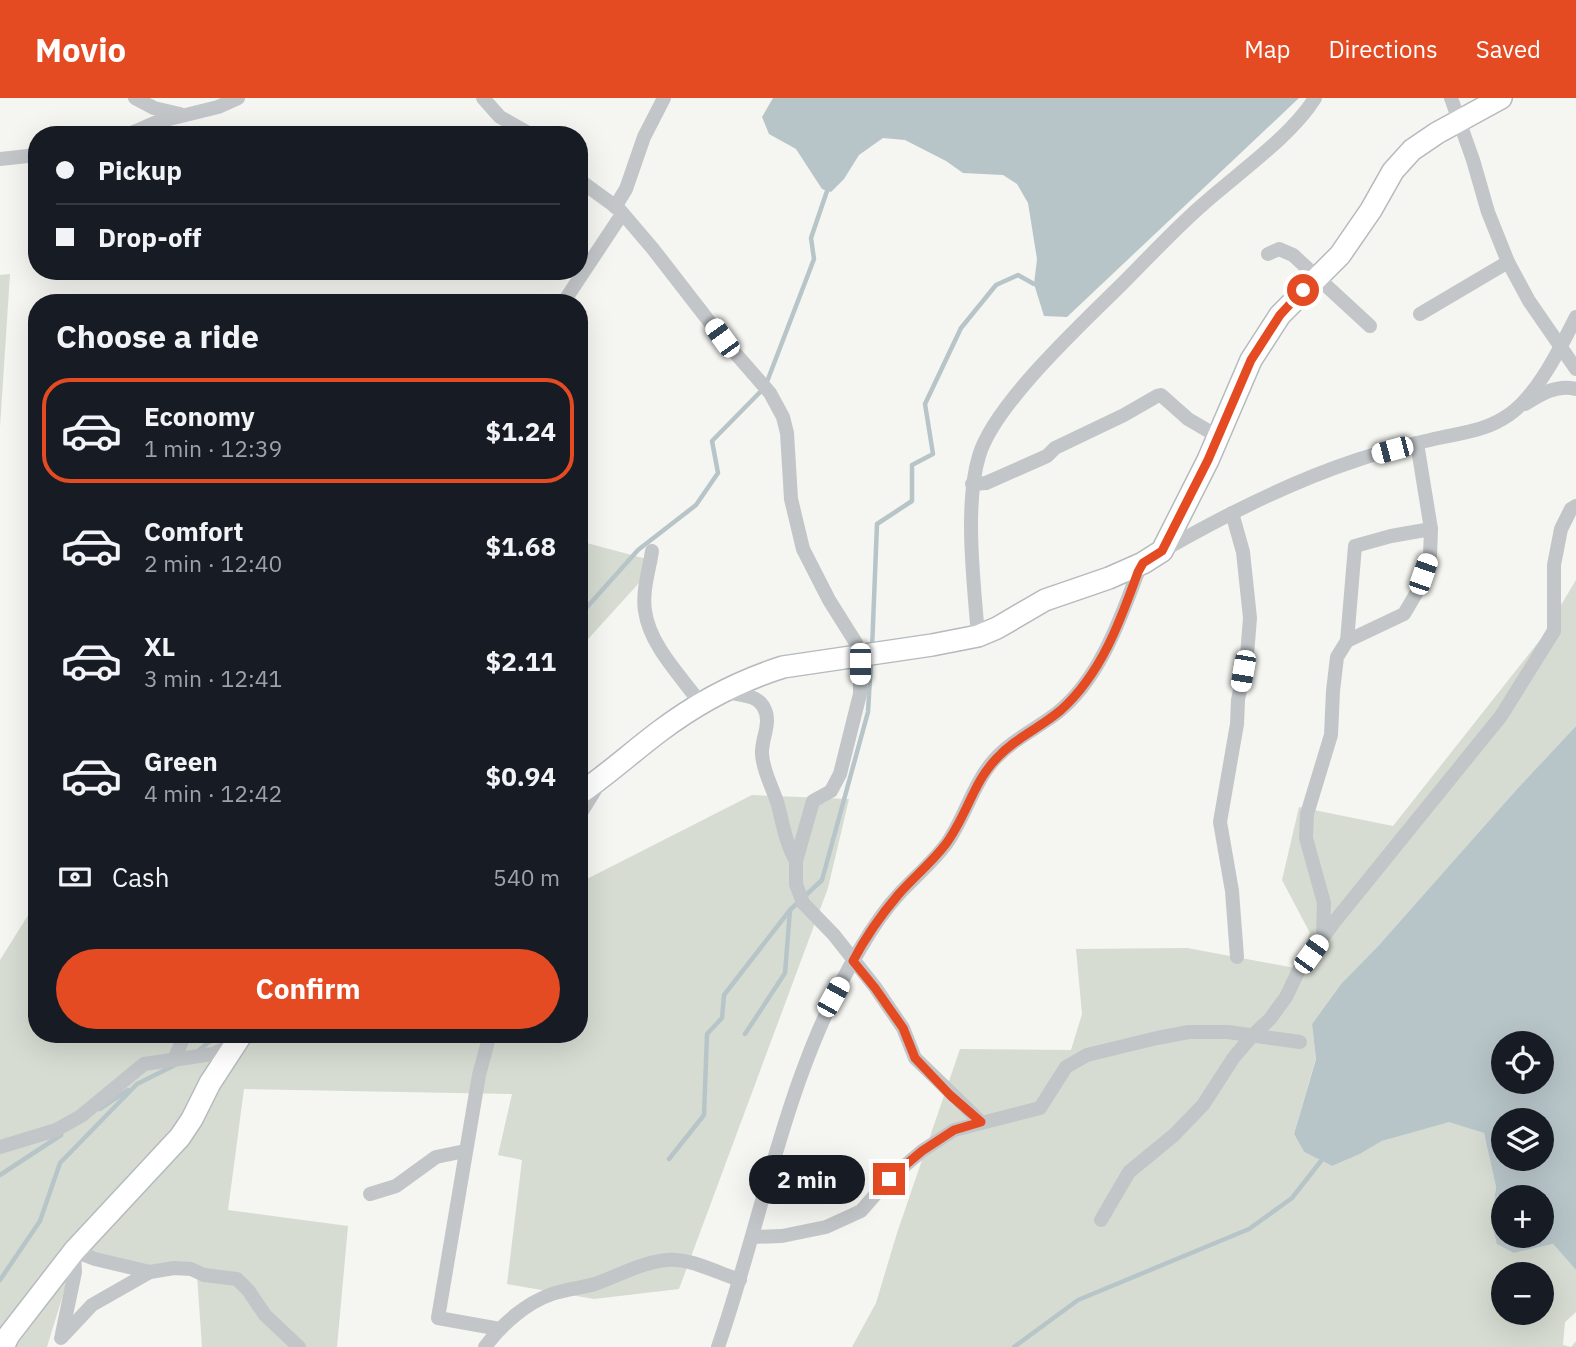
<!DOCTYPE html>
<meta charset="utf-8">
<style>
body{margin:0;font-family:"IBM Plex Sans",sans-serif;background:#242831;color:#f1f3f6;height:100vh;display:flex;flex-direction:column;font-size:26px;white-space:nowrap}
*{box-sizing:border-box;margin:0}
p{font-size:23px;color:#9ea1a6}
.icon{flex:none;width:38px;height:38px;fill:none;stroke:currentColor;stroke-width:2;stroke-linecap:round;stroke-linejoin:round}
.map{position:relative;flex:1;overflow:hidden}
.details{position:absolute;left:28px;top:196px;width:560px;height:749px;display:flex;flex-direction:column;background:#171b24;border-radius:28px;box-shadow:0 7px 28px #0002}
.details>*{flex:none}
.banner{position:absolute;left:28px;top:28px;width:560px;height:154px;border-radius:28px;box-shadow:0 7px 28px #0002;display:grid;align-content:center;height:154px;padding:0 28px;background:#171b24}
.tools{position:absolute;left:1491px;top:933px;display:grid;gap:14px}
.tools a{display:grid;place-items:center;width:63px;height:63px;border-radius:50%;background:#171b24;box-shadow:0 7px 28px #0002;font-size:35px}
.end{position:absolute;width:32px;height:32px;margin:-16px;border:9px solid #e44b23;background:#fff;box-shadow:0 0 0 4px #fff}
.from{border-radius:50%}
.bubble{position:absolute;height:49px;border-radius:24px;background:#171b24;box-shadow:0 7px 28px #0002;font-size:23px;font-weight:700;line-height:49px;text-align:center}
.car{position:absolute;width:21px;height:42px;margin:-21px -10px;border-radius:9px;box-shadow:0 0 5px 2px #0007;background:linear-gradient(#fff 24%,#345 0 40%,#fff 0 76%,#345 0 86%,#fff 0)}
.banner b{display:flex;align-items:center;gap:24px;height:66px;font-size:26px}
.banner b+b{border-top:2px solid #363941}
.banner i{width:18px;height:18px;background:#f1f3f6}
ul{padding:0;list-style:none}
li{display:flex;align-items:center;gap:21px;height:105px;margin:0 14px 10px;padding:0 14px;border:4px solid transparent;border-radius:28px}
li div{flex:1}
li b{display:block;font-size:26px}
li em{font-style:normal;font-weight:700}
li.active{border-color:#e44b23}
li>.icon{width:63px;height:63px;stroke-width:1.5}
h2{padding:0 28px;font-size:32px;line-height:84px}
.pay{display:flex;align-items:center;gap:18px;height:77px;padding:0 28px;font-size:26px}
.pay p{margin-inline-start:auto}
.action{display:flex;gap:14px;margin-top:auto;padding:14px 28px}
.action a{flex:1;height:80px;border-radius:42px;background:#e44b23;color:#fff;font-size:28px;font-weight:700;line-height:80px;text-align:center}
header{display:flex;align-items:center;gap:42px;box-sizing:border-box;height:98px;padding:0 35px;background:#e44b23;color:#fff}
header strong{font-size:33px}
nav{display:flex;gap:38px;margin-inline-start:auto;font-size:24px}
.map>svg:first-child{display:block}
</style>
<header>
<strong>Movio</strong>
<nav><a>Map</a><a>Directions</a><a>Saved</a></nav>
</header>
<div class="map">
<svg width="1576" height="1249" viewBox="0 0 1576 1249">
<rect width="100%" height="100%" fill="#f5f5f1"/>
<g fill="#d6dcd2" fill-rule="evenodd">
<polygon points="10,176 0,329 0,177"/>
<polygon points="579,443 658,464 579,551"/>
<path d="M1576,482V628L1517,691L1379,847L1341,886L1312,926L1316,960L1294,1036L1304,1054L1332,1068L1360,1056L1382,1043L1449,1023L1484,1035L1496,1089L1491,1124L1514,1155L1553,1146L1576,1172V1214L1565,1224L1563,1247L1571,1249L1576,1243V1249H852L876,1205L897,1135L960,951L1071,952L1082,916L1076,851L1187,850L1295,870L1310,835L1282,782L1299,709L1393,728L1540,542ZM1503,1176H1542V1214H1503Z"/>
<polygon points="752,697 849,701 828,790 679,1191 594,1201 507,1186 522,1062 498,1057 512,996 244,991 228,1112 348,1128 337,1249 202,1249 197,1177 75,1158 47,1249 0,1249 0,862 37,803 37,936 579,936 579,785"/>
</g>
<g fill="#b8c5c8" fill-rule="evenodd">
<polygon points="773,0 1299,0 1067,219 1044,218 1034,186 1037,161 1028,105 1017,86 1003,77 963,75 946,63 905,42 883,40 859,57 844,81 831,94 822,91 796,51 769,36 762,19"/>
<path d="M1576,628V1172L1553,1146L1514,1155L1497,1146L1491,1124L1496,1089L1484,1035L1449,1024L1382,1043L1360,1056L1332,1068L1304,1054L1294,1036L1316,961L1312,926L1341,886L1379,847L1517,691ZM1503,945H1542V984H1503ZM1503,1022H1542V1060H1503ZM1503,1099H1542V1138H1503Z"/>
</g>
<g fill="none" stroke-linecap="round" stroke-linejoin="round">
<g stroke="#b8c5c8" stroke-width="4.5">
<polyline points="579,518 638,452 696,407 718,375 712,343 765,289 814,161 811,140 827,93"/>
<polyline points="872,551 877,426 912,403 912,367 933,356 925,306 961,230 996,187 1018,177 1034,186"/>
<polyline points="745,936 785,875 790,812"/>
<polyline points="198,953 219,936"/>
<polyline points="100,1011 128,992"/>
<polyline points="669,1061 704,1017 707,936 722,920 724,897 790,812 822,782 868,614 871,563"/>
<polyline points="0,1077 61,1037"/>
<polyline points="0,1182 40,1123 60,1065 137,986 175,967"/>
<polyline points="1014,1249 1078,1202 1249,1131 1292,1100 1321,1063"/>
</g>
<g stroke="#b4babe" stroke-width="24">
<g id="secondary">
<path d="M579,696C607,677 632,654 660,633C697,605 739,583 783,569L932,547L978,538L997,530L1045,502L1109,480L1143,465L1162,453L1208,362L1251,262L1280,217L1340,157L1371,112L1393,73L1412,52L1437,35L1501,0"/>
<polyline points="3,1249 9,1237 74,1153 180,1039 192,1021 210,985 242,936"/>
</g>
</g>
<g stroke="#c2c6c9" stroke-width="14">
<polyline points="135,0 154,10 180,16"/>
<polyline points="483,0 500,19 532,37"/>
<polyline points="1451,0 1473,62 1488,114 1508,164 1529,203 1576,271"/>
<polyline points="127,37 157,24 218,9 238,0"/>
<polyline points="0,61 37,57"/>
<polyline points="579,82 619,111 653,151 722,240 770,295 783,319 787,335 791,401 803,451 829,502 856,545 860,558 860,596 840,676 831,693 813,703 796,763 796,786 803,805 834,837 875,889 903,930 915,960 981,1024"/>
<polyline points="615,109 626,91 644,39 664,0"/>
<polyline points="1268,156 1279,151 1293,157 1370,228"/>
<polyline points="563,205 622,116"/>
<polyline points="1420,216 1508,164"/>
<path d="M1525,306C1541,296 1557,286 1576,291"/>
<polyline points="972,386 986,385 1047,358 1055,350 1124,317 1157,298 1161,297 1188,321 1217,338"/>
<polyline points="1232,415 1243,454 1250,520 1247,557 1238,602 1237,626 1220,724 1232,793 1237,859"/>
<path d="M1164,452C1225,417 1290,384 1357,362C1381,354 1406,347 1430,342C1459,335 1485,334 1510,316C1537,297 1561,249 1576,219"/>
<path d="M652,453C649,473 642,493 645,513C650,548 681,578 701,606"/>
<path d="M978,538C974,486 964,407 979,358C994,306 1084,224 1124,184C1149,159 1173,133 1200,109C1234,78 1291,39 1315,0"/>
<polyline points="1347,543 1355,448 1391,438 1431,431"/>
<path d="M725,593C737,598 755,595 763,608C773,624 761,640 762,656C763,674 773,690 778,707C783,727 786,746 796,763"/>
<polyline points="579,718 598,687"/>
<polyline points="1323,839 1324,805 1306,740 1307,716 1331,637 1333,593 1337,559 1347,543 1404,516 1417,494 1430,458 1431,431 1417,345"/>
<polyline points="490,936 479,977 438,1220 500,1231"/>
<polyline points="174,962 185,936"/>
<polyline points="0,1049 56,1032 81,1018 144,966 213,956 233,947"/>
<polyline points="370,1096 396,1088 436,1059 465,1053"/>
<polyline points="1101,1122 1129,1074 1174,1037 1203,1007 1234,959 1253,937 1270,921 1286,899 1299,872 1335,823 1501,618 1554,533 1554,467 1561,431 1571,411 1576,408"/>
<polyline points="752,1139 782,1138 826,1129 861,1113 889,1081 922,1053 954,1032 1040,1010 1066,969 1087,957 1157,940 1189,934 1228,934 1300,944"/>
<polyline points="62,1236 75,1174 74,1153 95,1161 150,1174"/>
<polyline points="61,1240 92,1207 150,1174 174,1170 191,1171 204,1177 237,1181 248,1192 265,1217 299,1249"/>
<path d="M485,1249C502,1226 526,1205 552,1196C566,1191 581,1190 595,1186C618,1178 642,1164 667,1162C691,1160 717,1175 740,1182"/>
<path d="M718,1249C764,1116 786,973 860,851C871,832 885,811 900,795C915,779 934,763 947,745C965,719 973,686 994,662C1012,642 1036,631 1057,615C1099,582 1120,522 1138,474L1143,465"/>
</g>
<use href="#secondary" stroke="#fff" stroke-width="21"/>
</g>
<g fill="none" stroke-linecap="round" stroke-linejoin="round">
<path stroke="#e44b23" stroke-width="9" d="M889,1081L922,1053L954,1032L981,1024L950,997L915,960L903,930L875,890L853,863C865,840 881,817 898,797C913,780 931,765 945,747C966,720 973,684 997,660C1015,640 1040,630 1061,612C1101,576 1120,524 1138,474L1143,465L1162,453L1208,362L1251,262L1280,217L1303,192"/>
</g>
</svg>
<div class="tools">
<a><svg class="icon" aria-label="locate" viewBox="0 0 24 24"><circle cx="12" cy="12" r="6"/><path d="M12 2v4M12 18v4M2 12h4M18 12h4"/></svg></a>
<a><svg class="icon" aria-label="layers" viewBox="0 0 24 24"><path d="M12 4l9 5-9 5-9-5zM3 14l9 5 9-5"/></svg></a>
<a>+</a>
<a>−</a>
</div>
<i class="end from" style="left:1303px;top:192px"></i>
<i class="end" style="left:889px;top:1081px"></i>
<div class="bubble" style="left:749px;top:1057px;width:116px">2 min</div>
<i class="car" style="left:722px;top:240px;rotate:324deg"></i>
<i class="car" style="left:1392px;top:352px;rotate:255deg"></i>
<i class="car" style="left:1423px;top:476px;rotate:19deg"></i>
<i class="car" style="left:860px;top:566px;rotate:180deg"></i>
<i class="car" style="left:1243px;top:573px;rotate:190deg"></i>
<i class="car" style="left:1311px;top:856px;rotate:36deg"></i>
<i class="car" style="left:833px;top:899px;rotate:29deg"></i>
<div class="banner">
<b><i class="from"></i>Pickup</b>
<b><i></i>Drop-off</b>
</div>
<section class="details">
<h2>Choose a ride</h2>
<ul>
<li class="active"><svg class="icon" aria-label="car" viewBox="0 0 24 24"><path d="M5 17H2v-5l4-1 3-4h7l3 4 3 1v5h-3M9 17h6M6 11h13"/><circle cx="7" cy="17" r="2"/><circle cx="17" cy="17" r="2"/></svg><div><b>Economy</b><p>1 min · 12:39</p></div><em>$1.24</em></li>
<li><svg class="icon" aria-label="car" viewBox="0 0 24 24"><path d="M5 17H2v-5l4-1 3-4h7l3 4 3 1v5h-3M9 17h6M6 11h13"/><circle cx="7" cy="17" r="2"/><circle cx="17" cy="17" r="2"/></svg><div><b>Comfort</b><p>2 min · 12:40</p></div><em>$1.68</em></li>
<li><svg class="icon" aria-label="car" viewBox="0 0 24 24"><path d="M5 17H2v-5l4-1 3-4h7l3 4 3 1v5h-3M9 17h6M6 11h13"/><circle cx="7" cy="17" r="2"/><circle cx="17" cy="17" r="2"/></svg><div><b>XL</b><p>3 min · 12:41</p></div><em>$2.11</em></li>
<li><svg class="icon" aria-label="car" viewBox="0 0 24 24"><path d="M5 17H2v-5l4-1 3-4h7l3 4 3 1v5h-3M9 17h6M6 11h13"/><circle cx="7" cy="17" r="2"/><circle cx="17" cy="17" r="2"/></svg><div><b>Green</b><p>4 min · 12:42</p></div><em>$0.94</em></li>
</ul>
<div class="pay"><svg class="icon" aria-label="cash" viewBox="0 0 24 24"><path d="M3 7h18v10H3z"/><circle cx="12" cy="12" r="2"/></svg>Cash<p>540 m</p></div>
<div class="action"><a>Confirm</a></div>
</section>
</div>
